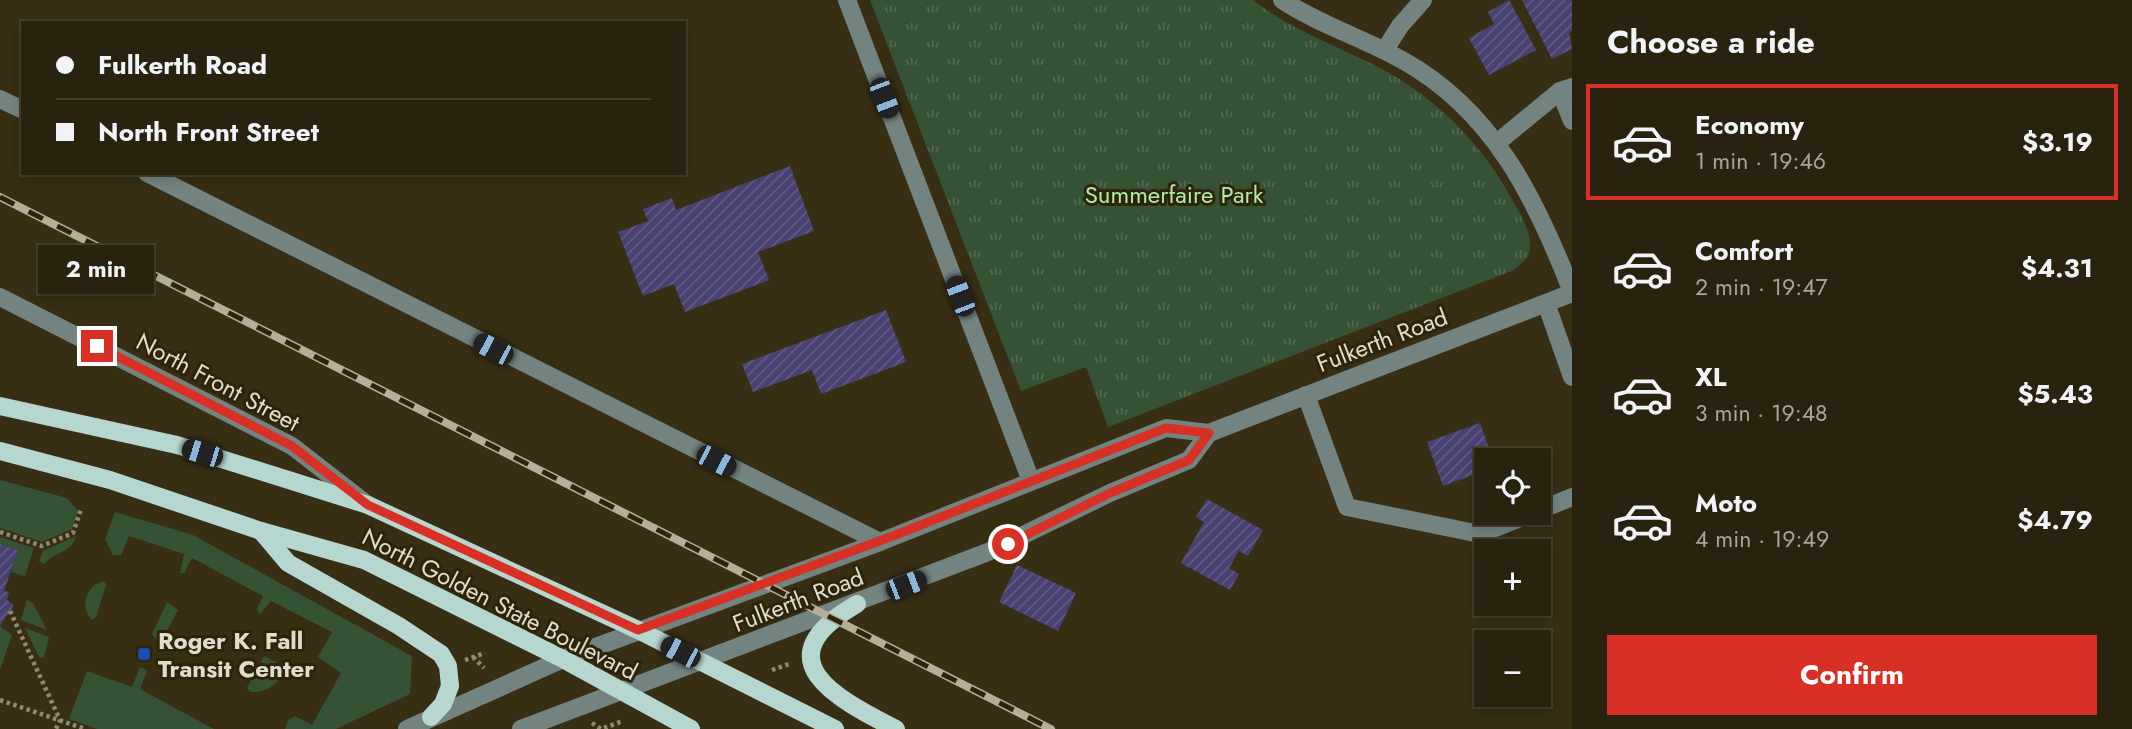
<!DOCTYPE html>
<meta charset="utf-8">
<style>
body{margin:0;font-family:Jost,sans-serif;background:#352f1d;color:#f1f3f6;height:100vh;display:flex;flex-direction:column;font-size:26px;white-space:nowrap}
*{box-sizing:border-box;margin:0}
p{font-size:23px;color:#a5a49e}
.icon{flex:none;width:38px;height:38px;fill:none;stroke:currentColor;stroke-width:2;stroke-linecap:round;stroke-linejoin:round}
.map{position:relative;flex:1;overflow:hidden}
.side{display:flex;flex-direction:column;background:#29220f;width:560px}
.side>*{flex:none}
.guide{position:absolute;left:21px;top:21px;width:665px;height:154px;border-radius:0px;box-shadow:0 4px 10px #0003,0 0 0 2px #453f2f;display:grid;align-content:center;height:154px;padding:0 35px;background:#29220f}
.buttons{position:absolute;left:1474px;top:448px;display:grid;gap:14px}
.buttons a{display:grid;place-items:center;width:77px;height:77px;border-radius:0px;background:#29220f;box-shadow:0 4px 10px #0003,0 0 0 2px #453f2f;font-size:35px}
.end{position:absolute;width:32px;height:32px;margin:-16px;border:9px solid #d93025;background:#fff;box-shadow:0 0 0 4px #fff}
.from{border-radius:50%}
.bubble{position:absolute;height:49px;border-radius:0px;background:#29220f;box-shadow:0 4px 10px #0003,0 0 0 2px #453f2f;font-size:23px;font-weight:700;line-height:49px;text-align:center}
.car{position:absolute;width:21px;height:42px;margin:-21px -10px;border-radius:9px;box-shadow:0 0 5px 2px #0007;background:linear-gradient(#222 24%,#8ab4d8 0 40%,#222 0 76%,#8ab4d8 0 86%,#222 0)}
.guide b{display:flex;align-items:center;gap:24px;height:66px;font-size:26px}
.guide b+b{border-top:2px solid #453f2f}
.guide i{width:18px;height:18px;background:#f1f3f6}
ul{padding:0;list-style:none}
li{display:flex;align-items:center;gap:21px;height:116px;margin:0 14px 10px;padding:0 21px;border:4px solid transparent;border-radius:0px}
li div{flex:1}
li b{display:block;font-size:26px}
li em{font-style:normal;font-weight:700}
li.selected{border-color:#d93025}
li>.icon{width:63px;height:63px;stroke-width:1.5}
h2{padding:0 35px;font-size:32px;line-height:84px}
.action{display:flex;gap:14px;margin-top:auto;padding:14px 35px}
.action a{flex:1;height:80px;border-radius:0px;background:#d93025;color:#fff;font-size:28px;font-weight:700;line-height:80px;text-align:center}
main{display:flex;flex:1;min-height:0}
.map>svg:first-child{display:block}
</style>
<main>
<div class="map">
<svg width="1572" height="729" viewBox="0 0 1572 729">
<defs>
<pattern id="park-tufts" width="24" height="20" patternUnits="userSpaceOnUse" patternTransform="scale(1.75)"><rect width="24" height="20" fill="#365234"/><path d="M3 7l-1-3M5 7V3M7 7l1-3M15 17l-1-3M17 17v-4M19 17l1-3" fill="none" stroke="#536a50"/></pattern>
<pattern id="building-hatch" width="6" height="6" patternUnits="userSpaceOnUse" patternTransform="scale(1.75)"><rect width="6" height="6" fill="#484171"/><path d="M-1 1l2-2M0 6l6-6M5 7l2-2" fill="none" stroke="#625c84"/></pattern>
</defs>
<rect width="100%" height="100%" fill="#372e14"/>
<g fill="#365234">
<polygon points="0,480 67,498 78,511 72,529 42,542 0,528"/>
<polygon points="115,512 193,535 412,656 410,694 336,729 285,729 288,720 295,716 312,725 341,673 318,657 332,632 271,601 260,614 257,609 263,596 192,558 184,573 180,573 184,554 129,536 121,555 113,555 105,539"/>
<path d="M76,536C71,555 54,550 45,564L39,562L43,551Z"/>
<polygon points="0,537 34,548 25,576 11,572 18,550 0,544"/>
<path d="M104,581L106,585L96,617L92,620C82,609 84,595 94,585Z"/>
<polygon points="27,600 33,603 47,630 21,620"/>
<polygon points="167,602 178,610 162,640 158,641 152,634"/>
<polygon points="0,626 12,635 0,670"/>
<polygon points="25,628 49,637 44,658 39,657"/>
<path d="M264,656L278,663L281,677C275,687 262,693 250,692L247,688Z"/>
<polygon points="140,667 147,671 140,689 214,729 97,729 69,719 87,671 132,687"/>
</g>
<path fill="url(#park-tufts)" d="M870,0H1253C1292,31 1336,45 1380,68C1436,97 1485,147 1514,203C1523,220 1535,237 1528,257L1514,270L1108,427L1086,367L1021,391Z"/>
<g fill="url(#building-hatch)">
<polygon points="1509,0 1536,50 1489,75 1469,38 1494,24 1488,12"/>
<polygon points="1522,0 1572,0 1572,31 1569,32 1572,49 1552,59"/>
<polygon points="790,166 814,231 758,252 769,280 685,312 674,284 643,296 618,232 648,221 643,209 672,198 676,210"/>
<polygon points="886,310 906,362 821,394 812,370 753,392 742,364"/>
<polygon points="1480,423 1493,460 1486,460 1486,470 1443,486 1427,442"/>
<polygon points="1207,499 1263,530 1248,556 1239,551 1229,568 1239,574 1230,590 1181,563 1204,522 1196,517"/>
<polygon points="0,544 18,550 4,591 9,592 7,600 14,605 0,626"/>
<polygon points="1017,565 1076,593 1058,631 999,602"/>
</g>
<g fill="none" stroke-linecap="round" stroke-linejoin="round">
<g stroke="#908975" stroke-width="4.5" stroke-dasharray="3.5 3.5" stroke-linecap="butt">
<polyline points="0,532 42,546 73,533 81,509"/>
<polyline points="10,611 60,720 56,729"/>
<polyline points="473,657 484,668"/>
<polyline points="465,660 485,653"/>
<polyline points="772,670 789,664"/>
<polyline points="0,700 85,729"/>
<polyline points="592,723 601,729 623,721"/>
</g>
<g stroke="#73837f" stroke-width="18">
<polyline points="847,0 1031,481"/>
<path d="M1282,0C1320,25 1363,38 1402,60C1493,110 1536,199 1572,292"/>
<polyline points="1385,50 1400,26 1423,0"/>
<polyline points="1560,91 1572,121"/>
<polyline points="0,99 23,110"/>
<polyline points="1498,142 1560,91 1572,87"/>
<polyline points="147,173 880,542"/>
<polyline points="0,297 292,446 368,505"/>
<polyline points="1546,303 1572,377"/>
<polyline points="1306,395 1347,507 1480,534 1533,513"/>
<polyline points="1538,511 1572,497"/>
<polyline points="407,729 563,659 880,542 1166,428 1209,433 1572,293"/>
<polyline points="521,729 988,552 1110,493 1189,460 1209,433"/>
</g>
<g stroke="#b6d7cf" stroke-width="18">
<polyline points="0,406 177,445 368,505 638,630 835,729"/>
<polyline points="0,451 110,480 261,531 364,560 563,659 691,729"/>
<polyline points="261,531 288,563 399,626 441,654 448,666 450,686 443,704 431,717"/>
<path d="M857,604C761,659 835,698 896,729"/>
</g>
<g stroke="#b4ae9c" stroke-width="8">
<polyline id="rail" points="0,197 1051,729"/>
</g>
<use href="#rail" stroke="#2d240a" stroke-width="5" stroke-dasharray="16" stroke-linecap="butt"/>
</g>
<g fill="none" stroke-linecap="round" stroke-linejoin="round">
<polyline stroke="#d93025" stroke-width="9" points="97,346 292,446 368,505 638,630 893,536 1166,428 1209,433 1189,460 1110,493 1008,544"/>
</g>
<rect fill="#1a4fb4" stroke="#2d240a" stroke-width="2.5" x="137" y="647" width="14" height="14" rx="3.5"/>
<g text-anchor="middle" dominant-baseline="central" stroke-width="6" stroke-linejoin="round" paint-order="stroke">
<g font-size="24" fill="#afecaa" stroke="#2d240a">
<text x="1174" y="194">Summerfaire Park</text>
</g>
<g font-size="24" fill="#e1dccd" stroke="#2d240a">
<text transform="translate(1382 340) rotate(-21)">Fulkerth Road</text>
<text transform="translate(218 382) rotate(28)">North Front Street</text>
<text transform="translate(798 600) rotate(-21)">Fulkerth Road</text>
<text transform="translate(500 604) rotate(27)">North Golden State Boulevard</text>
</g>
<g font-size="24" font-weight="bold" fill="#e1dccd" stroke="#2d240a" text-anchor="start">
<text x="158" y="640">Roger K. Fall<tspan x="158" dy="28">Transit Center</tspan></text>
</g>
</g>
</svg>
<div class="buttons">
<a><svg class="icon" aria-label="locate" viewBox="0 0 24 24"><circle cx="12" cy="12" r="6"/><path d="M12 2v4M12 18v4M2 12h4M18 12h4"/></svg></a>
<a>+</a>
<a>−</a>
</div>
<i class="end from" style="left:1008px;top:544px"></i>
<i class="end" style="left:97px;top:346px"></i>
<div class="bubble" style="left:38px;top:245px;width:116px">2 min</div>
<i class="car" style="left:884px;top:98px;rotate:159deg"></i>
<i class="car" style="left:960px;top:296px;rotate:339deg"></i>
<i class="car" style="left:493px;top:349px;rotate:297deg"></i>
<i class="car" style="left:202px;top:453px;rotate:287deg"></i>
<i class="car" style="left:716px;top:461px;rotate:117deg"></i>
<i class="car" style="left:906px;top:585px;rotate:69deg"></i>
<i class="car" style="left:680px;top:652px;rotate:297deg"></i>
<div class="guide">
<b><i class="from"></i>Fulkerth Road</b>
<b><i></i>North Front Street</b>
</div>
</div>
<section class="side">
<h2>Choose a ride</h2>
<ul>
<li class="selected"><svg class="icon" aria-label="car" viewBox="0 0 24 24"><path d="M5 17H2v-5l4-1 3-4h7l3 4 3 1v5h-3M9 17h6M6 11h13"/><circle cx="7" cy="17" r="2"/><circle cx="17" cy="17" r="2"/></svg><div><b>Economy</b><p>1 min · 19:46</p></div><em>$3.19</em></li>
<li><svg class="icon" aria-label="car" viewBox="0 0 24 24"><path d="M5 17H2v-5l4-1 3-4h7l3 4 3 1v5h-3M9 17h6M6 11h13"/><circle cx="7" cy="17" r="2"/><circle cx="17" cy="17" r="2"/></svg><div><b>Comfort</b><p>2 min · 19:47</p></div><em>$4.31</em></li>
<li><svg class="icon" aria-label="car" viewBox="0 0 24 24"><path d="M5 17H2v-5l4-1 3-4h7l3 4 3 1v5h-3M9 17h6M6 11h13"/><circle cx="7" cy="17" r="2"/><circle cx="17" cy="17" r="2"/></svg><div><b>XL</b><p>3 min · 19:48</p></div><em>$5.43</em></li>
<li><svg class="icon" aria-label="car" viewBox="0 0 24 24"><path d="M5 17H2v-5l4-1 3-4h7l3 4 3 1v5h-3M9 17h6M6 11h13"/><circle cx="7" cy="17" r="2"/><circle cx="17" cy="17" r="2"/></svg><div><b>Moto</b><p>4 min · 19:49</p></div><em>$4.79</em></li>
</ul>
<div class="action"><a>Confirm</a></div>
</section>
</main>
